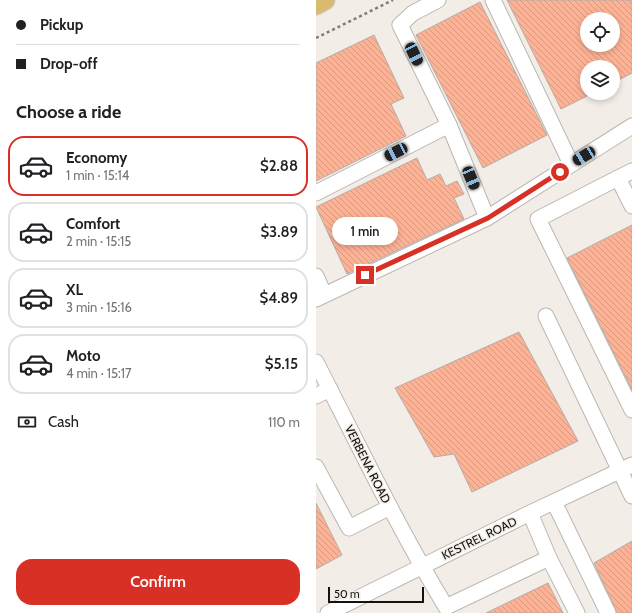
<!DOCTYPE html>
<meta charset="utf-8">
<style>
body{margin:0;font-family:Cabin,sans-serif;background:#f2f2f2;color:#202124;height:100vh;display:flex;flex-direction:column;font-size:15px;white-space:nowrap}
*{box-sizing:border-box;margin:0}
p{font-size:13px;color:#757577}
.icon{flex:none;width:22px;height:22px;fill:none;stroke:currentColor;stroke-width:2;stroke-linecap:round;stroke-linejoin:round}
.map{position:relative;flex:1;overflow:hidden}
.drawer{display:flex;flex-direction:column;background:#fff;width:316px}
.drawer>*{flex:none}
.guide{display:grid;align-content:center;height:88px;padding:0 16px;background:#fff}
.buttons{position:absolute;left:264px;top:12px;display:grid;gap:8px}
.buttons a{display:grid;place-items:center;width:40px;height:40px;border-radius:50%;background:#fff;box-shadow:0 2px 6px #0003;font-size:20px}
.scale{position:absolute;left:12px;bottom:10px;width:96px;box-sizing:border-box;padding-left:4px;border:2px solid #151311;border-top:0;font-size:11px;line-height:14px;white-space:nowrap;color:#151311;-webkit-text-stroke:3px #f3ede7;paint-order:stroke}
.end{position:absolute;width:18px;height:18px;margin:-9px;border:5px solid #d93025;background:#fff;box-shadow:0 0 0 2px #fff}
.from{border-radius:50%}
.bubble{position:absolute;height:28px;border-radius:14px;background:#fff;box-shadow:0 2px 6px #0003;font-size:13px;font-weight:600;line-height:28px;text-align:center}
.car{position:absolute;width:12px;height:24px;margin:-12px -6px;border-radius:5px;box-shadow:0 0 3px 1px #0007;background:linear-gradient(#222 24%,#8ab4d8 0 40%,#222 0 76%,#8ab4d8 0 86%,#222 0)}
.guide b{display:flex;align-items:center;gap:14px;height:38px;font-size:15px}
.guide b+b{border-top:1px solid #e0e0e0}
.guide i{width:10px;height:10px;background:#202124}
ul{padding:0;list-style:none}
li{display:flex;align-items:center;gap:12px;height:60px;margin:0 8px 6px;padding:0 8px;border:2px solid #e0e0e0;border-radius:16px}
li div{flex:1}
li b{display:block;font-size:15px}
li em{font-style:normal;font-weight:600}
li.selected{border-color:#d93025}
li>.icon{width:36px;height:36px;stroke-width:1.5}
h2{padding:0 16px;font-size:18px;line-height:48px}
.pay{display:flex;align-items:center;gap:10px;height:44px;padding:0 16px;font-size:15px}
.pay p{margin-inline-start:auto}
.cta{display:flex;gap:8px;margin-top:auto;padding:8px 16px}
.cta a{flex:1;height:46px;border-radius:16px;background:#d93025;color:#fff;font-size:16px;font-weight:600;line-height:46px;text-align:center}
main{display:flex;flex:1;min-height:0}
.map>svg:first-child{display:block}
</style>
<main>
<section class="drawer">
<div class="guide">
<b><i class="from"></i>Pickup</b>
<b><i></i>Drop-off</b>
</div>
<h2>Choose a ride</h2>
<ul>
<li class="selected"><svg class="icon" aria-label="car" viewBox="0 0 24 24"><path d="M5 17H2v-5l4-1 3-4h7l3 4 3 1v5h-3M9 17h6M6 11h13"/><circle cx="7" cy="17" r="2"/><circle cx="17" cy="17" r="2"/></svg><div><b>Economy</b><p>1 min · 15:14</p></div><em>$2.88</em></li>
<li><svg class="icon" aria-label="car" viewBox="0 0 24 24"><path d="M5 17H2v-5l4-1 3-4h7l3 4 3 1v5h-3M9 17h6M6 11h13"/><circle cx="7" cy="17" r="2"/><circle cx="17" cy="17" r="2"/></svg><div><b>Comfort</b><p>2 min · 15:15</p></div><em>$3.89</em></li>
<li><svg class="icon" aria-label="car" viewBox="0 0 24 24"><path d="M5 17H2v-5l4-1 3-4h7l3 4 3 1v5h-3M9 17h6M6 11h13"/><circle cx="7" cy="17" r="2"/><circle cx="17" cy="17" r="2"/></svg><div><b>XL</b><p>3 min · 15:16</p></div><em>$4.89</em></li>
<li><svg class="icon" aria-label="car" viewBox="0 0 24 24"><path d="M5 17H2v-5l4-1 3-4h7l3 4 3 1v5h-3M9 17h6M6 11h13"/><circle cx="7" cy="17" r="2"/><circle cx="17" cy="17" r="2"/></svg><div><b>Moto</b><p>4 min · 15:17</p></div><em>$5.15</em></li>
</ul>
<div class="pay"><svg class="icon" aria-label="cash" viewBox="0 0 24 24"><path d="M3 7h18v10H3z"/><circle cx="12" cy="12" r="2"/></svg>Cash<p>110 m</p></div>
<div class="cta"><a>Confirm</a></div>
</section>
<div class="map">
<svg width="316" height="613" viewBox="0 0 316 613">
<defs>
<pattern id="building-back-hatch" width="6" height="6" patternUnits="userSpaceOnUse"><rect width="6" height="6" fill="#feb294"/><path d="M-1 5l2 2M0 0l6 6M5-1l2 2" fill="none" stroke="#d9987f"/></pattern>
</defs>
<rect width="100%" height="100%" fill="#f3ede7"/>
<g fill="url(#building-back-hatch)" stroke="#b4aca9" fill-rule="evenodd">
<path d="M191,0H316V73L297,83V67H271V96L245,109ZM271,19H297V45H271Z"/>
<polygon points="164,2 231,135 167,168 100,35"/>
<polygon points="58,35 88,98 75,104 90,136 0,181 0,63"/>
<polygon points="101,158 111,180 124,174 130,186 141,181 148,194 138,198 148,219 31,274 0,207"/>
<polygon points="316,225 316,390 251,258"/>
<polygon points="203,332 262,441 156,492 138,454 118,457 79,388"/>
<polygon points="0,503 26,555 0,569"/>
<polygon points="316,541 316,613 301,613 278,563"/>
<polygon points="232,583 247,613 170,613"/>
</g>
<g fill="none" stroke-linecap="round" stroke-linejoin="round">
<g stroke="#bcb6b0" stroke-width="17">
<g id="minor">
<polyline points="177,0 255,164"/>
<polyline points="302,178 316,171"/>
<polyline points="0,193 133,125 84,25 97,13 122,0"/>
<polyline points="316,206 302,178 222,219 316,410"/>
<polyline points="171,218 316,126"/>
<polyline points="0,276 8,294"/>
<polyline points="0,299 171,218 133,125"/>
<polyline points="230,316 316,496"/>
<path d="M0,362C42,444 82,528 130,607L233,558L214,513"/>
<polyline points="0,396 14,389"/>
<polyline points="0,467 33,528 74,507"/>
<polyline points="238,502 292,613"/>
<polyline points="233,558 261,613"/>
<polyline points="12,613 214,513 316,465"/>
</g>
</g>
<g stroke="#cccbcb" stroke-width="21">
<polyline id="major" points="0,5 9,0"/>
</g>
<polyline stroke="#807c78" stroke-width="2.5" stroke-dasharray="3 3" stroke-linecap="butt" points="0,38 77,0"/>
<use href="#minor" stroke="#fff" stroke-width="15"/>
<use href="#major" stroke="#d8bb6f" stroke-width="19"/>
</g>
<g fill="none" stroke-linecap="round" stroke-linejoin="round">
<polyline stroke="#d93025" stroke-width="5" points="49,275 172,218 244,172"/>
</g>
<g text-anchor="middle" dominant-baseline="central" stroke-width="3" stroke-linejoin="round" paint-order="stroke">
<g font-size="12" fill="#151311" stroke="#f3ede7">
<text transform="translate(52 464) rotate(63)">VERBENA ROAD</text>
<text transform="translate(163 538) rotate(-26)">KESTREL ROAD</text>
</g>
</g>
</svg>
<div class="buttons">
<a><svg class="icon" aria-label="locate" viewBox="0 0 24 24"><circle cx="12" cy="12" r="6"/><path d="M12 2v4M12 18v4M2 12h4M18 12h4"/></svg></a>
<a><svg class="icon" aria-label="layers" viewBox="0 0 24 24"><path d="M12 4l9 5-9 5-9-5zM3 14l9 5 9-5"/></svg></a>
</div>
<div class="scale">50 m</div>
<i class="end from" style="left:244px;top:172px"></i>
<i class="end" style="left:49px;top:275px"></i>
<div class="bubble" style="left:16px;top:217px;width:66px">1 min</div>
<i class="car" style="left:98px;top:54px;rotate:154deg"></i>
<i class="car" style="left:80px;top:152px;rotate:243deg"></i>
<i class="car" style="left:268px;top:156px;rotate:239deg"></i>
<i class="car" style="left:155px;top:178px;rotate:157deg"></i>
</div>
</main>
